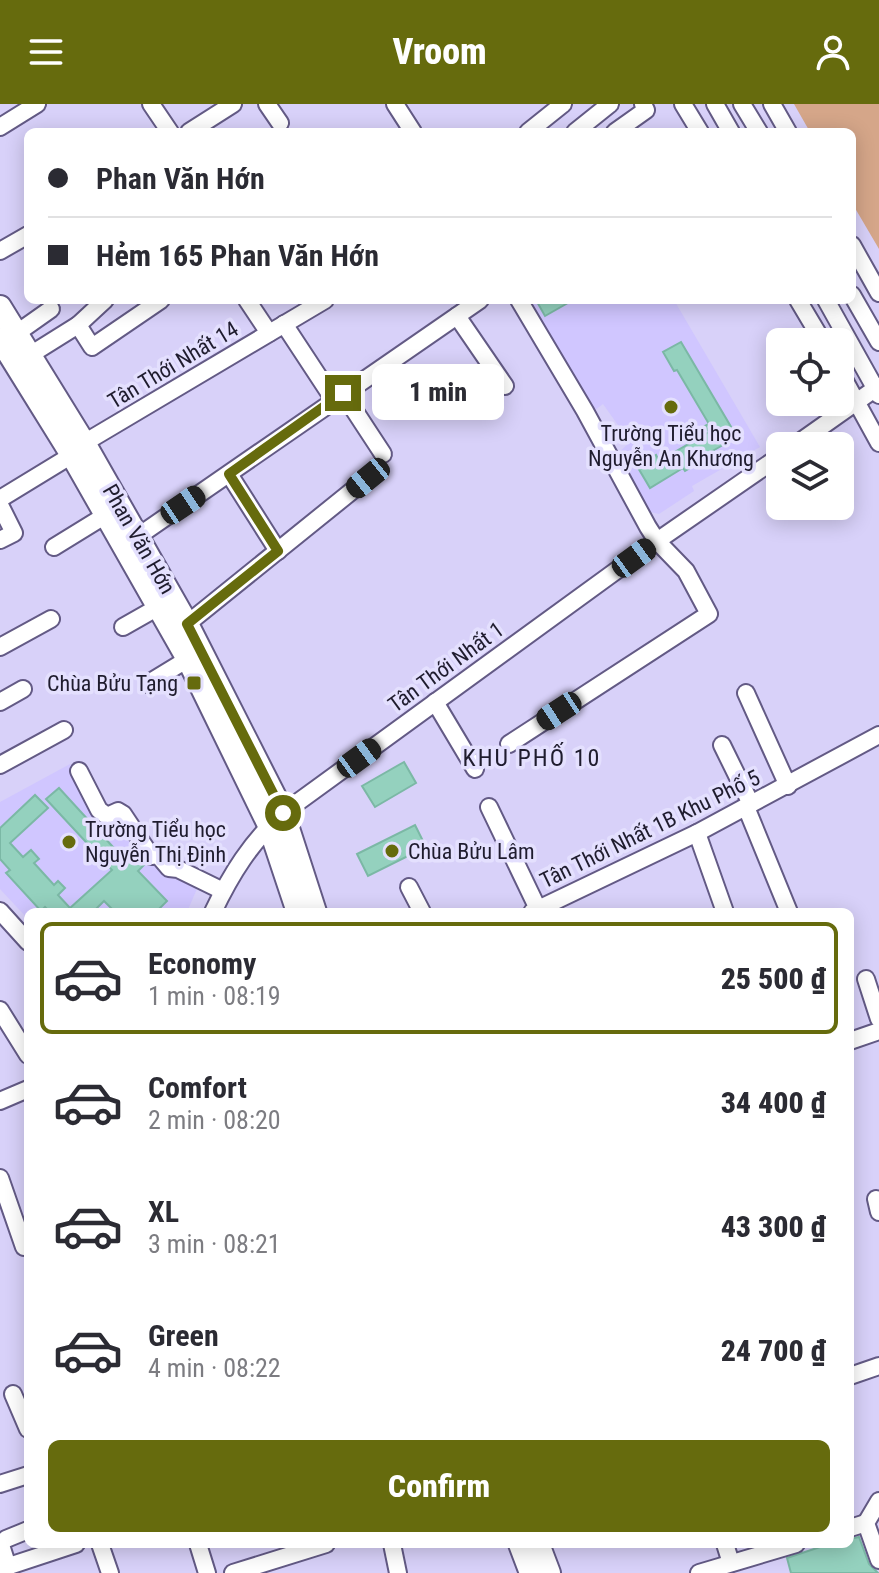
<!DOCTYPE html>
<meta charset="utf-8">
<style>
body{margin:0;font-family:"Roboto Condensed",sans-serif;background:#f2f2f3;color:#2b2b33;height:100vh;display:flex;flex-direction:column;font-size:30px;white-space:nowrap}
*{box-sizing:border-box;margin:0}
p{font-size:26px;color:#7c7c81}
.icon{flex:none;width:44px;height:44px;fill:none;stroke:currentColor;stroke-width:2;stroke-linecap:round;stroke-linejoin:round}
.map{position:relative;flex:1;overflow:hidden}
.details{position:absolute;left:24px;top:804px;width:830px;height:640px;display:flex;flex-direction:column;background:#fff;border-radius:12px;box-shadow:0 4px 20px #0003}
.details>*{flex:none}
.hud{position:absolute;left:24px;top:24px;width:832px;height:176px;border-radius:12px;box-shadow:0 4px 20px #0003;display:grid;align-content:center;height:176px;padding:0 24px;background:#fff}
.controls{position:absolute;left:766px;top:224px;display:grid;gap:16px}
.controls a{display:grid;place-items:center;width:88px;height:88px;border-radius:12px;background:#fff;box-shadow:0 4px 20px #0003;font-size:40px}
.end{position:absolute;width:36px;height:36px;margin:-18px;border:10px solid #666b0d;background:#fff;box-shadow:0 0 0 4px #fff}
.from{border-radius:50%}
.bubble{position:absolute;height:56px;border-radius:12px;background:#fff;box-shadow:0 4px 20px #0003;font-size:26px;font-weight:800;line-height:56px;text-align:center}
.car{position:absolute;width:24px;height:48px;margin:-24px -12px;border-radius:10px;box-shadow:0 0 6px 2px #0007;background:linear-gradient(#222 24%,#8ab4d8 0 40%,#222 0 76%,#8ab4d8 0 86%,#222 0)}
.hud b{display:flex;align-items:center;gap:28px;height:76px;font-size:30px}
.hud b+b{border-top:2px solid #e1e1e2}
.hud i{width:20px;height:20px;background:#2b2b33}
ul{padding:14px 0 0;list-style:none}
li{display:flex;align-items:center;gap:24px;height:112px;margin:0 16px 12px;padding:0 8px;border:4px solid transparent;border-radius:12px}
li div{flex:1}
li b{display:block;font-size:30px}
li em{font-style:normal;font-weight:800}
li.selected{border-color:#666b0d}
li>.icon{width:72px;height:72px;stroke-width:1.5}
.cta{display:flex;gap:16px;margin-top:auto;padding:16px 24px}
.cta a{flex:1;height:92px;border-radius:12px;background:#666b0d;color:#fff;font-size:32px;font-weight:800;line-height:92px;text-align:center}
header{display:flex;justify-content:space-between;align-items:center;height:104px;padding:0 24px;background:#666b0d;color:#fff;font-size:36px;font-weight:800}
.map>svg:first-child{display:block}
</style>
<header><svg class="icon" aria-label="menu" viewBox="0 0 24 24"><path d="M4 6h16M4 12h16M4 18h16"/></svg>Vroom<svg class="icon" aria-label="person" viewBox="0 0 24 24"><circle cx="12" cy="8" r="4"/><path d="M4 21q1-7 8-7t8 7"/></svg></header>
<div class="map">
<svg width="879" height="1469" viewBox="0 0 879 1469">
<rect width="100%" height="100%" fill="#d8d1f9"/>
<g fill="#d0c6ff">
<polygon points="526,196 674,196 760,343 692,382 694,387 659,410 646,407 614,353 630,338 603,300 595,306"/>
<polygon points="70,660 103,720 120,711 152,760 158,757 170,773 178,770 199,780 187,808 28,808 28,815 0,785 0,698"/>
</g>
<polygon fill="#d5a689" points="794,0 879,0 879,145 852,99 852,28 810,28"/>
<g fill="#94d1be" stroke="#7bb8a5" stroke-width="2">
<polygon points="536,196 573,196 545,212"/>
<polygon points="681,238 737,333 702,353 704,356 685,367 683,364 650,384 637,362 656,351 659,357 709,328 705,322 709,320 677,266 674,267 663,248"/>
<polygon points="404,658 416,679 375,703 362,682"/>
<polygon points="59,684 124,755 132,748 144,761 138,767 167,797 156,808 115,808 104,797 93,808 50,808 45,803 41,807 6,769 10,766 0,755 0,724 35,691 48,704 10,739 23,753 31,746 39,755 34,759 54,781 58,777 65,784 58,791 70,804 112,766 46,695"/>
<polygon points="415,721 426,743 368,772 357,750"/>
<polygon points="859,1433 869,1460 878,1469 791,1469 787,1454 829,1440 850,1440 850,1435"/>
</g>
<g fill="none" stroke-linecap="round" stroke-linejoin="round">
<g stroke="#635a85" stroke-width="20">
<g id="minor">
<polyline points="151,0 170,28"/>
<polyline points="267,0 280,19"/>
<polyline points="395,0 413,28"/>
<polyline points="683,0 700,28"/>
<polyline points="715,0 731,28"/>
<polyline points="742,0 759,28"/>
<polyline points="772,0 788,28"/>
<polyline points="0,23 37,0"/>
<polyline points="189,28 233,0"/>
<polyline points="528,28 563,0"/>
<polyline points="575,28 610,0"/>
<polyline points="615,28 646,6 643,0"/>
<polyline points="852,141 879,189"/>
<polyline points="0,147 28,131"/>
<polyline points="852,191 879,238"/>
<polyline points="247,196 269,229"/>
<polyline points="798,196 823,238"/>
<polyline points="826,196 879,291"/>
<polyline points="457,212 505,282"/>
<polyline points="284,220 334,296"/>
<polyline points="78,221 92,243 161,196"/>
<polyline points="17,229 51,205"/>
<polyline points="30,251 78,221 105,196"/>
<polyline points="840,268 879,339"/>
<polyline points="343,289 383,350"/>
<polyline points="84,339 325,196"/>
<polyline points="794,342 879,282"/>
<polyline points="229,370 278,447"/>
<polyline points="0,395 72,351"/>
<polyline points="0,401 14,429 0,436"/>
<polyline points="137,433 480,196"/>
<polyline points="54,443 106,411"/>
<polyline points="187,520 368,374"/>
<polyline points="123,523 160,502"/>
<polyline points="0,543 51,515"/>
<polyline points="147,580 188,555"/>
<polyline points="746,589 788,682"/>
<polyline points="0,598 23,585"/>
<polyline points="435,598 475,665"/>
<polyline points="509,640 709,510 686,467 657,437 648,423 585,307 519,196"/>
<polyline points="722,641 751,700"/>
<polyline points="0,661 64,626"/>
<polyline points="79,667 99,706 107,712 118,707 123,710 151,752 158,751 169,764 178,765 223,787"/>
<polyline points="489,703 538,805"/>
<polyline points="746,703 789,808"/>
<polyline points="697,729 725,808"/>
<polyline points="409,783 422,808"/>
<polyline points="0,807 28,838"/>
<path d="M213,808C231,770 251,738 283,709L657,437L780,352"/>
<polyline points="532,808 697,729 879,631"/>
<polyline points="866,875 879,915"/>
<polyline points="0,906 28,951"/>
<polyline points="850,937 879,927"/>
<polyline points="0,997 28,985"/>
<polyline points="0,1074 24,1143 28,1140"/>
<polyline points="876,1095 879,1108"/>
<polyline points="850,1272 879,1262"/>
<polyline points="13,1290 28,1325"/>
<polyline points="0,1380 28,1371"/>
<polyline points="879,1397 866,1419 879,1456"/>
<polyline points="850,1424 866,1419"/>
<polyline points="6,1435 28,1426"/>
<polyline points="0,1438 8,1463"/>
<polyline points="100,1440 110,1469"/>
<polyline points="198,1440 207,1469"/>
<polyline points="392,1440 398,1469"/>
<polyline points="725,1440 731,1459"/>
<polyline points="0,1465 76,1440"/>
<polyline points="233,1469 326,1440"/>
<polyline points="699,1469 796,1440"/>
</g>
</g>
<g stroke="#635a85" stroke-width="26">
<g id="major">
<polyline points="0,203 84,339 187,520 283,709 315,808"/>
<polyline points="0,235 72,351 188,555 269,721 298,808"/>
<polyline points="520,1440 531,1469"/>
<polyline points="538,1440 549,1469"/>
</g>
</g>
<use href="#minor" stroke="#fff" stroke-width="16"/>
<use href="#major" stroke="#fff" stroke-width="22"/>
</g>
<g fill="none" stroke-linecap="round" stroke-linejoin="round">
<polyline stroke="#666b0d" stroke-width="10" points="283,709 187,520 278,447 229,370 343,289"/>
</g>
<g fill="#666b0d" stroke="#e4e0fe" stroke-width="3">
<circle cx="671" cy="303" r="8"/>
<rect x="186" y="571" width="16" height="16" rx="4"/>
<circle cx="69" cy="738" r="8"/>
<circle cx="392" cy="747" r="8"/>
</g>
<g text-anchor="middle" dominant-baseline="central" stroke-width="7" stroke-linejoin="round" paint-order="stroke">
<g font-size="22" fill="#1f1c2e" stroke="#e4e0fe">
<text transform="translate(173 261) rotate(-31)">Tân Thới Nhất 14</text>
<text transform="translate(139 435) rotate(60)">Phan Văn Hớn</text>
<text transform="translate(446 563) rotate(-36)">Tân Thới Nhất 1</text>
<text transform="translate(650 725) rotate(-26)">Tân Thới Nhất 1B Khu Phố 5</text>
</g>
<g font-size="22" fill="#1f1c2e" stroke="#e4e0fe" text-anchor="start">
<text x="671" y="329" text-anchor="middle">Trường Tiểu học<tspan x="671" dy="25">Nguyễn An Khương</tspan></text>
<text x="178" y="579" text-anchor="end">Chùa Bửu Tạng</text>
<text x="85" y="725">Trường Tiểu học<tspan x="85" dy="25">Nguyễn Thị Định</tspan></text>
<text x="408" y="747">Chùa Bửu Lâm</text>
</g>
<g font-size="24" letter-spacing="2" fill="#1f1c2e" stroke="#e4e0fe">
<text x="532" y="654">KHU PHỐ 10</text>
</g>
</g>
</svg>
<div class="controls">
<a><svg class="icon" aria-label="locate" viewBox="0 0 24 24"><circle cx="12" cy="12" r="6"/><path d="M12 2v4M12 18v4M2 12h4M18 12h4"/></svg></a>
<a><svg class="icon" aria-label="layers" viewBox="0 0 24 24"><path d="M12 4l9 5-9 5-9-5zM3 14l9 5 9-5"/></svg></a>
</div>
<i class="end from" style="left:283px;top:709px"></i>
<i class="end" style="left:343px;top:289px"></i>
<div class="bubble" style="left:372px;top:260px;width:132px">1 min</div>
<i class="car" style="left:368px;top:374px;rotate:231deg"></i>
<i class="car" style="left:183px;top:401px;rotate:56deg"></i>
<i class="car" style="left:634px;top:454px;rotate:54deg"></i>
<i class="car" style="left:559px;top:607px;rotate:237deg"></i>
<i class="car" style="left:359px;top:654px;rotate:54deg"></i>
<div class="hud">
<b><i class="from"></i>Phan Văn Hớn</b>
<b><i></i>Hẻm 165 Phan Văn Hớn</b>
</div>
<section class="details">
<ul>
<li class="selected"><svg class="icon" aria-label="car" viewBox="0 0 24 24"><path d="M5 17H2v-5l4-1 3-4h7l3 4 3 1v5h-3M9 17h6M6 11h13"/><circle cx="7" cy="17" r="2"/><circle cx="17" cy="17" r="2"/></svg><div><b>Economy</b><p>1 min · 08:19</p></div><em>25 500 ₫</em></li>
<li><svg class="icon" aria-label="car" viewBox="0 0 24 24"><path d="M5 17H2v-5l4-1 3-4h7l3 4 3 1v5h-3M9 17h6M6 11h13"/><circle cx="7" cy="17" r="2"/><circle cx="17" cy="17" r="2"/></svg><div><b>Comfort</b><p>2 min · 08:20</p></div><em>34 400 ₫</em></li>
<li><svg class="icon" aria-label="car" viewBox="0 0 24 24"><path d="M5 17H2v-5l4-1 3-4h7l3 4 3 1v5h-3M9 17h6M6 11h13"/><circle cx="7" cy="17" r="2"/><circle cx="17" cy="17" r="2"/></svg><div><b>XL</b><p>3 min · 08:21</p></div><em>43 300 ₫</em></li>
<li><svg class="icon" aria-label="car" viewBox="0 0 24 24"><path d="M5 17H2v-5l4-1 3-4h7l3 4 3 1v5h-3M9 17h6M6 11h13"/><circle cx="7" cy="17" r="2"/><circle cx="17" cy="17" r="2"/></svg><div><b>Green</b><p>4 min · 08:22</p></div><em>24 700 ₫</em></li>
</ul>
<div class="cta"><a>Confirm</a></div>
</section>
</div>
